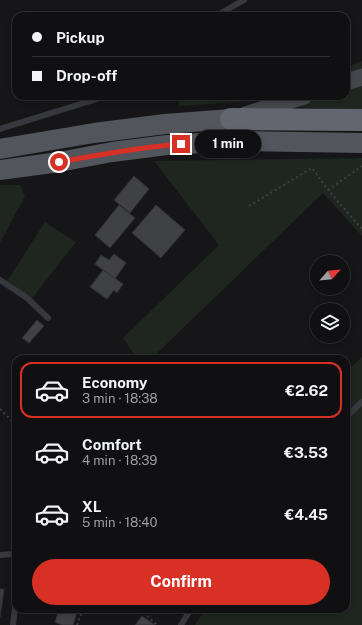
<!DOCTYPE html>
<meta charset="utf-8">
<style>
body{margin:0;font-family:"Public Sans",sans-serif;background:#19191b;color:#f1f3f6;height:100vh;display:flex;flex-direction:column;font-size:15px;white-space:nowrap}
*{box-sizing:border-box;margin:0}
p{font-size:13px;color:#9c9d9f}
.icon{flex:none;width:22px;height:22px;fill:none;stroke:currentColor;stroke-width:2;stroke-linecap:round;stroke-linejoin:round}
.map{position:relative;flex:1;overflow:hidden}
.side{position:absolute;left:12px;top:355px;width:338px;height:258px;display:flex;flex-direction:column;background:#101012;border-radius:12px;box-shadow:0 2px 6px #0003,0 0 0 1px #303032}
.side>*{flex:none}
.banner{position:absolute;left:12px;top:12px;width:338px;height:88px;border-radius:12px;box-shadow:0 2px 6px #0003,0 0 0 1px #303032;display:grid;align-content:center;height:88px;padding:0 20px;background:#101012}
.needle{width:26px;rotate:63deg}
.buttons{position:absolute;left:310px;top:255px;display:grid;gap:8px}
.buttons a{display:grid;place-items:center;width:40px;height:40px;border-radius:50%;background:#101012;box-shadow:0 2px 6px #0003,0 0 0 1px #303032;font-size:20px}
.end{position:absolute;width:18px;height:18px;margin:-9px;border:5px solid #d93025;background:#fff;box-shadow:0 0 0 2px #fff}
.from{border-radius:50%}
.bubble{position:absolute;height:28px;border-radius:14px;background:#101012;box-shadow:0 2px 6px #0003,0 0 0 1px #303032;font-size:13px;font-weight:700;line-height:28px;text-align:center}
.banner b{display:flex;align-items:center;gap:14px;height:38px;font-size:15px}
.banner b+b{border-top:1px solid #303032}
.banner i{width:10px;height:10px;background:#f1f3f6}
ul{padding:7px 0 0;list-style:none}
li{display:flex;align-items:center;gap:12px;height:56px;margin:0 8px 6px;padding:0 12px;border:2px solid transparent;border-radius:12px}
li div{flex:1}
li b{display:block;font-size:15px}
li em{font-style:normal;font-weight:700}
li.on{border-color:#d93025}
li>.icon{width:36px;height:36px;stroke-width:1.5}
.action{display:flex;gap:8px;margin-top:auto;padding:8px 20px}
.action a{flex:1;height:46px;border-radius:24px;background:#d93025;color:#fff;font-size:16px;font-weight:700;line-height:46px;text-align:center}
.map>svg:first-child{display:block}
</style>
<div class="map">
<svg width="362" height="625" viewBox="0 0 362 625">
<rect width="100%" height="100%" fill="#161618"/>
<g fill="#1e261f">
<polygon points="362,61 362,110 287,107 325,96 346,96 346,67"/>
<polygon points="179,96 266,96 266,100 179,106"/>
<polygon points="362,158 362,236 323,193 151,359 137,359 123,338 219,245 154,161"/>
<polygon points="0,185 20,185 25,196 0,243"/>
<polygon points="45,222 76,242 29,302 5,284"/>
<polygon points="362,357 362,625 195,625 205,609 346,609 346,372"/>
</g>
<g fill="#404145" stroke="#303034">
<polygon points="134,176 149,189 130,213 114,200"/>
<polygon points="119,205 135,218 110,248 95,235"/>
<polygon points="156,205 185,230 161,258 132,233"/>
<polygon points="114,254 126,263 115,279 95,264 101,255 109,260"/>
<polygon points="103,270 123,284 117,293 114,290 107,299 90,287"/>
<polygon points="37,320 44,326 29,343 22,338"/>
<polygon points="0,589 4,589 0,617"/>
<polygon points="59,609 78,609 73,625 62,625 55,622"/>
<polygon points="142,616 155,625 135,625"/>
</g>
<g fill="none" stroke-linecap="round" stroke-linejoin="round">
<g stroke="#3d3f44" stroke-width="2" stroke-dasharray="2 3" stroke-linecap="butt">
<polyline points="328,190 362,166"/>
<polyline points="249,206 312,168 328,190 362,229"/>
<polyline points="0,409 16,425"/>
<polyline points="140,609 157,625"/>
<polyline points="77,625 83,609"/>
</g>
<g stroke="#37383d" stroke-width="6">
<polyline points="216,16 244,0"/>
<polyline points="0,129 100,98 113,96"/>
<polyline points="0,280 27,298 48,318"/>
<polyline points="346,417 362,402"/>
<polyline points="0,555 13,554 16,556"/>
<polyline points="13,625 16,599"/>
<polyline points="181,625 191,609"/>
</g>
<g stroke="#45474d" stroke-width="17">
<polyline points="346,82 362,77"/>
<polyline points="245,115 304,96"/>
</g>
<g stroke="#53555c" stroke-width="20">
<polyline points="0,149 94,133 165,124 231,119"/>
<polyline points="0,170 59,162 112,152 167,145 238,141 362,143"/>
</g>
<polyline stroke="#63666e" stroke-width="22" points="231,119 362,120"/>
</g>
<g fill="none" stroke-linecap="round" stroke-linejoin="round">
<path stroke="#d93025" stroke-width="5" d="M59,162C99,155 140,147 181,144"/>
</g>
</svg>
<div class="buttons">
<a><svg class="needle" viewBox="-14 -14 28 28"><path d="M0-13l5 13h-10z" fill="#e53935"/><path d="M0 13l5-13h-10z" fill="#9c9d9f"/></svg></a>
<a><svg class="icon" aria-label="layers" viewBox="0 0 24 24"><path d="M12 4l9 5-9 5-9-5zM3 14l9 5 9-5"/></svg></a>
</div>
<i class="end from" style="left:59px;top:162px"></i>
<i class="end" style="left:181px;top:144px"></i>
<div class="bubble" style="left:195px;top:130px;width:66px">1 min</div>
<div class="banner">
<b><i class="from"></i>Pickup</b>
<b><i></i>Drop-off</b>
</div>
<section class="side">
<ul>
<li class="on"><svg class="icon" aria-label="car" viewBox="0 0 24 24"><path d="M5 17H2v-5l4-1 3-4h7l3 4 3 1v5h-3M9 17h6M6 11h13"/><circle cx="7" cy="17" r="2"/><circle cx="17" cy="17" r="2"/></svg><div><b>Economy</b><p>3 min · 18:38</p></div><em>€2.62</em></li>
<li><svg class="icon" aria-label="car" viewBox="0 0 24 24"><path d="M5 17H2v-5l4-1 3-4h7l3 4 3 1v5h-3M9 17h6M6 11h13"/><circle cx="7" cy="17" r="2"/><circle cx="17" cy="17" r="2"/></svg><div><b>Comfort</b><p>4 min · 18:39</p></div><em>€3.53</em></li>
<li><svg class="icon" aria-label="car" viewBox="0 0 24 24"><path d="M5 17H2v-5l4-1 3-4h7l3 4 3 1v5h-3M9 17h6M6 11h13"/><circle cx="7" cy="17" r="2"/><circle cx="17" cy="17" r="2"/></svg><div><b>XL</b><p>5 min · 18:40</p></div><em>€4.45</em></li>
</ul>
<div class="action"><a>Confirm</a></div>
</section>
</div>
